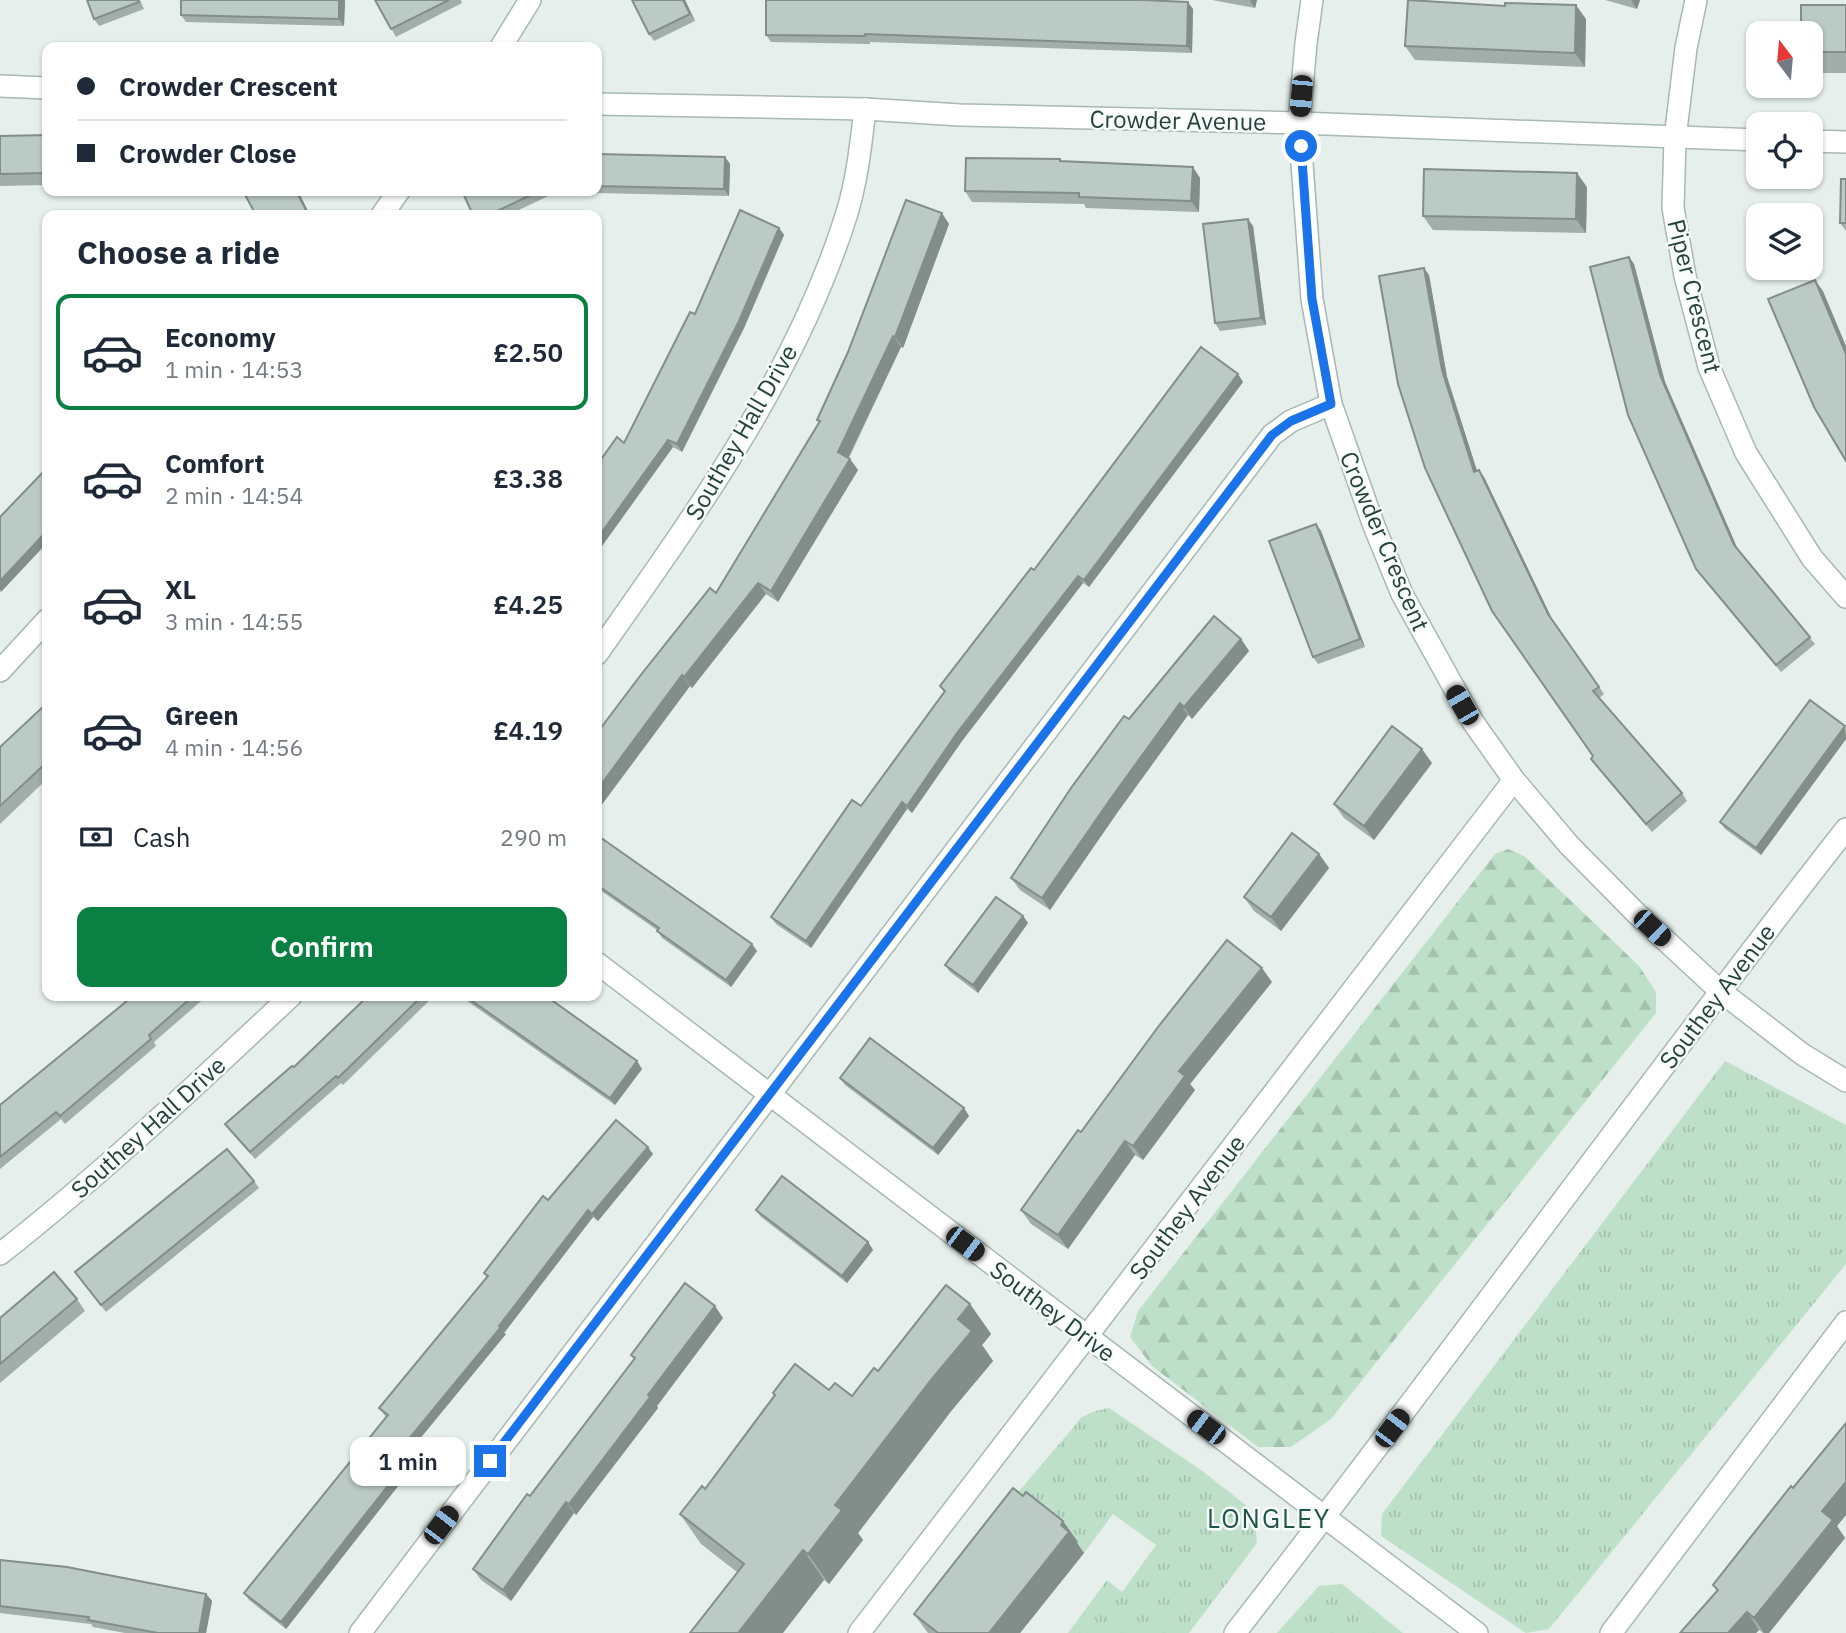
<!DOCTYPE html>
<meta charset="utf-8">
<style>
body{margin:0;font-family:"IBM Plex Sans",sans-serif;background:#f6f6f7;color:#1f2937;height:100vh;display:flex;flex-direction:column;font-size:26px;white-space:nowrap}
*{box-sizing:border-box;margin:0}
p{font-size:23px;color:#747a83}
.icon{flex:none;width:38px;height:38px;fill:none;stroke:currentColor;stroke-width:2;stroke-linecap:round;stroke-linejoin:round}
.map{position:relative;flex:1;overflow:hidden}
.sheet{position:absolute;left:42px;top:210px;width:560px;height:791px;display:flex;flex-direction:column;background:#fff;border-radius:14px;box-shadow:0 2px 5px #0004}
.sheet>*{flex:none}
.banner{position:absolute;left:42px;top:42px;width:560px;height:154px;border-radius:14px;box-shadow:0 2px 5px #0004;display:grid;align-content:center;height:154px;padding:0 35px;background:#fff}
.needle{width:46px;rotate:344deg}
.tools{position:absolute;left:1746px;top:21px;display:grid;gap:14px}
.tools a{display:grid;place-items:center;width:77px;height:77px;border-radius:14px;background:#fff;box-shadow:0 2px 5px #0004;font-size:35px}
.end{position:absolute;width:32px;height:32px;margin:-16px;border:9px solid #1a73e8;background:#fff;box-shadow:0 0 0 4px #fff}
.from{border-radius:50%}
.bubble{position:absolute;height:49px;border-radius:14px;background:#fff;box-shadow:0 2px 5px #0004;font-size:23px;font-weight:600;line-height:49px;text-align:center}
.car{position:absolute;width:21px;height:42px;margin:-21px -10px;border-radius:9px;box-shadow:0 0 5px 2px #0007;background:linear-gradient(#222 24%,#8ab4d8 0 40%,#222 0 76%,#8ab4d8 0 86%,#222 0)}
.banner b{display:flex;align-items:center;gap:24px;height:66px;font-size:26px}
.banner b+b{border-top:2px solid #e0e1e3}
.banner i{width:18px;height:18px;background:#1f2937}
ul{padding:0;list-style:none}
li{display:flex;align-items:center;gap:21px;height:116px;margin:0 14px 10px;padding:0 21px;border:4px solid transparent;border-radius:14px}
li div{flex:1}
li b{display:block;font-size:26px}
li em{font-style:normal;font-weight:600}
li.current{border-color:#0b8043}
li>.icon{width:63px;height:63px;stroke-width:1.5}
h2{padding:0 35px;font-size:32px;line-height:84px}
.pay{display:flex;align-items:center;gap:18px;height:77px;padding:0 35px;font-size:26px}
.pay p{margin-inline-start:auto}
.primary-button{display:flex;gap:14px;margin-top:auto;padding:14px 35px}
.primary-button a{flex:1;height:80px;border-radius:14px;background:#0b8043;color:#fff;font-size:28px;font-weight:600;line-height:80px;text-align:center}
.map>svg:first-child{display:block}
</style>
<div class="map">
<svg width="1846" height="1633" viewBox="0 0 1846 1633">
<defs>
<pattern id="grass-tufts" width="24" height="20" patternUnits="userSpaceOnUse" patternTransform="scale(1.75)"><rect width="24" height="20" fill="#bfe0c8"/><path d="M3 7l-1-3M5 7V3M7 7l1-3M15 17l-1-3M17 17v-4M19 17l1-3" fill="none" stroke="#a4c1ad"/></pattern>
<pattern id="forest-firs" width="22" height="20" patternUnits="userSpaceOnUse" patternTransform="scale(1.75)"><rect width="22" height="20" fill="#bfe0c8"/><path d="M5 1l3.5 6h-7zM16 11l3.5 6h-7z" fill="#a4c1ad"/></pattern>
</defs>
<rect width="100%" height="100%" fill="#e6efeb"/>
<g fill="url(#grass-tufts)">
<polygon points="1725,1061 1846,1125 1846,1264 1549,1629 1526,1633 1381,1536 1382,1514"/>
<polygon points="1109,1408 1201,1470 1247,1506 1255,1522 1257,1543 1189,1633 1068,1633 1107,1580 1122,1592 1156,1545 1113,1514 1084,1553 1076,1546 1077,1542 1014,1497 1082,1417 1095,1411"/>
<polygon points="1342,1584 1403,1633 1277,1633 1319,1586"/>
</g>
<polygon fill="url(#forest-firs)" points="1508,849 1524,856 1639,966 1656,992 1656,1013 1331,1419 1291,1447 1258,1447 1152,1366 1130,1337 1138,1311 1495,854"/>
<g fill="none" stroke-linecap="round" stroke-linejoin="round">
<g stroke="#a8b8b2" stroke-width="24">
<g id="street">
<polyline points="1312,0 1306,43 1299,123 1312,299 1331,404 1374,526 1402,594 1473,722 1514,780 1569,845 1636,913 1719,990 1802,1054 1846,1081"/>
<polyline points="1696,0 1686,48 1675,138 1673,208 1685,276 1709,367 1746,453 1812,558 1846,597"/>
<polyline points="501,47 530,0"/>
<polyline points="0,86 47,88"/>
<polyline points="597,104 865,109 960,115 1299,123 1759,140"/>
<polyline points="1811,141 1846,142"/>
<polyline points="382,215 399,191"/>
<path d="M597,654C694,516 796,376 847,213C857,180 861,144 865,109"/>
<polyline points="0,671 47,620"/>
<polyline points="597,963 1477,1633"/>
<path d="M0,1254C102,1174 197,1084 291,996"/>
<polyline points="360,1633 1272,435 1291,421 1331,404"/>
<polyline points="859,1633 1514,780"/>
<path d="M1235,1633C1442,1367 1638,1094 1846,829"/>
<polyline points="1611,1633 1846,1322"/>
</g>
</g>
<use href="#street" stroke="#fff" stroke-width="21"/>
</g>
<g fill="#a1aea9">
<polygon points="140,0 144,9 99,26 94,19"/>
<polygon points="345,0 344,26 186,22 181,15"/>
<polygon points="375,0 461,0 462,3 396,37"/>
<polygon points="632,0 685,0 695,21 654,41 649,34"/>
<polygon points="1212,0 1257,0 1255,8"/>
<polygon points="1605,0 1640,0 1637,9"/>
<polygon points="1846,5 1846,73 1816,73 1811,66 1811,33"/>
<polygon points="1193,9 1192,53 870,42 870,44 771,42 766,35"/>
<polygon points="1586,19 1585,67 1415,60 1405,46"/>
<polygon points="47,135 47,185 0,186 0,136"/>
<polygon points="597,154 725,157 730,164 729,196 597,193 596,191 597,191"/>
<polygon points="1060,159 1062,161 1200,178 1199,212 1086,208 1084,204 972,202 965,191"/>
<polygon points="1846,179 1846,231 1840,223"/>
<polygon points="1587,187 1586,233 1433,230 1423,216"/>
<polygon points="243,191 298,191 310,215 256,215"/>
<polygon points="462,191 559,191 508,215 473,215"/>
<polygon points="949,224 903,348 901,347 849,458 858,470 778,602 766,594 692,688 690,686 597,811 716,593 819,423 817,420"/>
<polygon points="1253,226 1266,325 1220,331 1215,323"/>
<polygon points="779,228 784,235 744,328 682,452 673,447 597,553 597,465 624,443 695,314"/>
<polygon points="1629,257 1634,264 1665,382 1738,550 1815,644 1781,672 1696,569"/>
<polygon points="1429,275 1447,377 1477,471 1484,477 1553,621 1604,694 1599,698 1682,793 1687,801 1652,832 1591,759 1593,756 1425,468"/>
<polygon points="1238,374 1243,382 1089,587 1083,583 962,741 912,813 907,809 811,948 776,924 771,917 861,806 944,692 940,686 1034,570"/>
<polygon points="1316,524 1321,531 1365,647 1318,664 1313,657"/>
<polygon points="1241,639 1249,651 1192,719 1188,715 1117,813 1050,910 1020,890 1011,878 1129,719"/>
<polygon points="47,703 47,779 0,824 0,747"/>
<polygon points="1845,726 1846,739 1761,855 1725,829 1720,822"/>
<polygon points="1432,763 1374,840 1344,818 1334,804"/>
<polygon points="597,835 757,951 731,987 662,938 657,930 597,888"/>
<polygon points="1319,854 1329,868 1281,931 1254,911 1244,897"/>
<polygon points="1023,916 1028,923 978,993 950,972 945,965"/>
<polygon points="1272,982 1190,1084 1195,1090 1143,1160 1135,1155 1068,1249 1031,1224 1021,1210 1081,1132"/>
<polygon points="133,996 207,996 154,1042 156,1046 65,1124 61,1119 0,1169 0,1105"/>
<polygon points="368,996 434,996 343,1085 341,1083 255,1159 225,1124 294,1067"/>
<polygon points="460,996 546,996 642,1069 615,1105"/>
<polygon points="840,1078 964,1108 969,1116 938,1155 845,1085"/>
<polygon points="653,1154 598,1221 593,1217 504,1333 506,1334 405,1457 413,1467 286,1629 249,1600 244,1593 386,1417 379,1408 487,1278 484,1273 548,1200"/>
<polygon points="254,1181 259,1188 106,1312 75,1272"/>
<polygon points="756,1210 868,1242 873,1250 847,1283 761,1217"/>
<polygon points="77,1299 85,1311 0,1383 0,1318"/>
<polygon points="970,1304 991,1334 982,1345 993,1361 952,1410 858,1533 863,1540 829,1584 824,1580 737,1572 701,1544 680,1514 705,1489 775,1395 773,1393 829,1390 852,1396 878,1371"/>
<polygon points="723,1318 657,1406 658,1408 576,1515 574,1513 511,1601 481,1580 473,1569 634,1359 631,1355"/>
<polygon points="1846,1423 1846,1515 1837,1526 1845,1538 1769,1633 1763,1633 1759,1630 1756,1633 1680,1633 1717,1591 1713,1585"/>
<polygon points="1078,1542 1077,1543 1084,1553 1020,1633 928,1633 914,1614"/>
<polygon points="0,1560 206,1594 212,1601 206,1633 125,1633 93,1627 91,1624 0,1613"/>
</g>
<g fill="#838d89">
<polygon points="339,0 345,0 344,26 339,19"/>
<polygon points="683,0 685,0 695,21 690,14"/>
<polygon points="1250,0 1257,0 1255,8 1250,1"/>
<polygon points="1631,0 1640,0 1637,9"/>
<polygon points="1188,2 1193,9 1192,53 1187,46"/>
<polygon points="1576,5 1586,19 1585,67 1575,53"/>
<polygon points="725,157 730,164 729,196 724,189"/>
<polygon points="1193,167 1200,178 1199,212 1191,201"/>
<polygon points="1577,173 1587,187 1586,233 1576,219"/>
<polygon points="296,191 298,191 310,215 306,210"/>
<polygon points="942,213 949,224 903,348 895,337"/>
<polygon points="1248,219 1253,226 1266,325 1261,318"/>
<polygon points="779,228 784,235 744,328 682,452 677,444"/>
<polygon points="1629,257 1634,264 1665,382 1739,552 1734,545 1660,375"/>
<polygon points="1424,268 1429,275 1447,377 1480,480 1474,472 1442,370"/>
<polygon points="1815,280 1823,291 1846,346 1846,354"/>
<polygon points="893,336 901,347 846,462 838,452"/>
<polygon points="1238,374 1243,382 1089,587 1084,580"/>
<polygon points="668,440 673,447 597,553 597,539"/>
<polygon points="850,459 858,470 778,602 771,591"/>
<polygon points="1479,470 1484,477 1553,621 1604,694 1548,614"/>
<polygon points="1316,524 1321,531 1365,647 1360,639"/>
<polygon points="47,531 47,543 1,592 0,590 0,581"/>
<polygon points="1078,576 1083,583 962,741 912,813 907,806 957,733"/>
<polygon points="758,583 766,594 692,688 684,677"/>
<polygon points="1241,639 1249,651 1192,719 1184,707"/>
<polygon points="682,675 690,686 597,811 597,790"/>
<polygon points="1180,703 1188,715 1117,813 1050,910 1042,898 1109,801"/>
<polygon points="1845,726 1846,739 1761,855 1756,848"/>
<polygon points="1422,749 1432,763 1374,840 1364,826"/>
<polygon points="902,802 907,809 811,948 806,941"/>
<polygon points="1319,854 1329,868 1281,931 1271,917"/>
<polygon points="1023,916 1028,923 978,993 973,985"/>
<polygon points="752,944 757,951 731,987 726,980"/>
<polygon points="1262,968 1272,982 1190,1084 1195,1090 1143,1160 1133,1146 1179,1071"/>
<polygon points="637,1061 642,1069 615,1105 610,1098"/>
<polygon points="964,1108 969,1116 938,1155 933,1148"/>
<polygon points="1125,1141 1135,1155 1068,1249 1058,1235"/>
<polygon points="648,1147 653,1154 598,1221 592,1214"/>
<polygon points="588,1210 593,1217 504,1333 506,1334 403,1459 398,1452 499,1326"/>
<polygon points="868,1242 873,1250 847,1283 842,1276"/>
<polygon points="970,1304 991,1334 982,1345 993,1361 952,1410 858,1533 863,1540 829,1584 808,1554 835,1505 958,1319"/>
<polygon points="715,1306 723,1318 657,1406 658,1408 576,1515 569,1504 648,1395"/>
<polygon points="408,1460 413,1467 286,1629 281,1622"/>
<polygon points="1846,1482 1846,1515 1837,1526 1845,1538 1769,1633 1764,1633 1754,1618 1822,1511"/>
<polygon points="566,1502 574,1513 511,1601 503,1590"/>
<polygon points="1063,1521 1078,1542 1077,1543 1084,1553 1020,1633 989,1633"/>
<polygon points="803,1550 824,1580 783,1633 738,1633"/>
<polygon points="206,1594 212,1601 206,1633 199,1633"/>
<polygon points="1747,1612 1759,1630 1756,1633 1728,1633"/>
</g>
<g fill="#bbcac4" stroke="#838d89" stroke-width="2">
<polygon points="87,0 138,0 139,2 94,19"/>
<polygon points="181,0 339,0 339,19 181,15"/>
<polygon points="375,0 449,0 391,29"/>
<polygon points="632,0 683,0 690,14 649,34"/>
<polygon points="766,0 1142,0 1188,2 1187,46 865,34 865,36 766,35"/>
<polygon points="1408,0 1505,6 1505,3 1576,5 1575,53 1405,46"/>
<polygon points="1801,5 1846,5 1846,52 1811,52 1811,33 1801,33"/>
<polygon points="47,135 47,173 0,174 0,136"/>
<polygon points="597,154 725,157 724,189 597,186"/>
<polygon points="966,158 1060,159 1060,161 1193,167 1191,201 1079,197 1079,193 965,191"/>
<polygon points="1424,169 1577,173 1576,219 1423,216"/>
<polygon points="1841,179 1846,179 1846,223 1840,223"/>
<polygon points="243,191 296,191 306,210 296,215 256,215"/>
<polygon points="462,191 539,191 489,215 473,215"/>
<polygon points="906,200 942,213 895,337 893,336 838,452 850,459 771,591 758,583 684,677 682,675 597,790 597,733 640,676 710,588 716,593 820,421 817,420 848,352"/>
<polygon points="740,210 779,228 739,321 677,444 668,440 597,539 597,465 617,437 624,443 690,312 695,314"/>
<polygon points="1248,219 1261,318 1215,323 1203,224"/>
<polygon points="1629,257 1660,375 1734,545 1810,637 1776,665 1696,569 1628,415 1590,267"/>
<polygon points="1424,268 1442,370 1474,472 1479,470 1548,614 1599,687 1593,691 1682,793 1646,824 1591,759 1593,756 1492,611 1425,468 1398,384 1379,276"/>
<polygon points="1815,280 1846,354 1846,461 1814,407 1768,299"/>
<polygon points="1201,347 1238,374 1084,580 1078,576 957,733 907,806 902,802 806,941 771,917 852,800 861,806 945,691 940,686 1031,568 1034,570"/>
<polygon points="47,468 47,531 0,581 0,517"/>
<polygon points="1316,524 1360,639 1313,657 1269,541"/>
<polygon points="1214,616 1241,639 1184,707 1180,703 1109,801 1042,898 1011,878 1071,788 1124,716 1129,719"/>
<polygon points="1810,700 1845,726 1756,848 1720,822"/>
<polygon points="47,703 47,762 0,806 0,747"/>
<polygon points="1392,726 1422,749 1364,826 1334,804"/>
<polygon points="1292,833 1319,854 1271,917 1244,897"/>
<polygon points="597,835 752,944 726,980 657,931 659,928 597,885"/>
<polygon points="996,897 1023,916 973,985 945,965"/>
<polygon points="1227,940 1262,968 1179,1071 1185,1076 1133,1146 1125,1141 1058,1235 1021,1210 1078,1130 1081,1132 1158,1027"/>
<polygon points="133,996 193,996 149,1035 151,1039 60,1116 56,1112 0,1157 0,1105"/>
<polygon points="368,996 422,996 338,1078 336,1076 250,1152 225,1124 292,1066 294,1067"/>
<polygon points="465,996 546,996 637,1061 610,1098"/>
<polygon points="870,1038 964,1108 933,1148 840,1078"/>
<polygon points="616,1120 648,1147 592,1214 588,1210 499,1326 501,1327 398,1452 408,1460 281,1622 244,1593 388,1415 379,1408 488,1276 484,1273 543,1196 548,1200"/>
<polygon points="227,1149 254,1181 101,1305 75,1272"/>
<polygon points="782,1176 868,1242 842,1276 756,1210"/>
<polygon points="54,1272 77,1299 0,1364 0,1318"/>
<polygon points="685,1283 715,1306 648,1395 650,1397 569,1504 566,1502 503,1590 473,1569 527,1494 530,1496 635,1358 631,1355"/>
<polygon points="946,1285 970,1304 958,1319 972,1331 931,1380 835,1505 842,1510 808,1554 803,1550 738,1633 690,1633 744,1564 680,1514 702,1486 705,1489 775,1395 773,1393 795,1364 829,1390 835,1383 852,1396 874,1368 878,1371"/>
<polygon points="1846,1423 1846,1482 1822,1511 1833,1520 1754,1618 1747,1612 1728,1633 1680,1633 1718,1590 1713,1585 1791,1486 1793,1488"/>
<polygon points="1013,1488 1023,1496 1026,1492 1063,1521 1061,1525 1069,1532 989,1633 938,1633 914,1614"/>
<polygon points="0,1560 67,1567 206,1594 199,1633 158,1633 88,1620 89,1617 0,1606"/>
</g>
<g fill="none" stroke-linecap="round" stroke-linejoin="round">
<polyline stroke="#1a73e8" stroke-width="9" points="490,1461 1272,435 1291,421 1331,404 1312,299 1301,146"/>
</g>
<g text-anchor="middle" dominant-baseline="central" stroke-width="5" stroke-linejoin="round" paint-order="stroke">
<g font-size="24" fill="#24423a" stroke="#f7fbf9">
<text transform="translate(1178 120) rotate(1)">Crowder Avenue</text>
<text transform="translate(1695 296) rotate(76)">Piper Crescent</text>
<text transform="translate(741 432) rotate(-60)">Southey Hall Drive</text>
<text transform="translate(1385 541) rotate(67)">Crowder Crescent</text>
<text transform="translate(1717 996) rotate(-53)">Southey Avenue</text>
<text transform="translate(148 1127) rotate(-42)">Southey Hall Drive</text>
<text transform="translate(1187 1207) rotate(-53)">Southey Avenue</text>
<text transform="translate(1053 1311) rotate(37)">Southey Drive</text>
</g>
<g font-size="26" letter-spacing="2" fill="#1f5548" stroke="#f7fbf9">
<text x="1269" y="1518">LONGLEY</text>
</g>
</g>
</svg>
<div class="tools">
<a><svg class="needle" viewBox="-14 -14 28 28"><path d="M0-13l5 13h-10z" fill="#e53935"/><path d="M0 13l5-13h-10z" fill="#747a83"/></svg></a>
<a><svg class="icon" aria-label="locate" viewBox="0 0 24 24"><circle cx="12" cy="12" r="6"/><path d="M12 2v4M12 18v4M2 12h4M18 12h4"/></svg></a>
<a><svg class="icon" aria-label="layers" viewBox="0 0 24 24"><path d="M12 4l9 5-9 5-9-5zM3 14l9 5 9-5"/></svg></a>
</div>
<i class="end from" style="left:1301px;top:146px"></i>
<i class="end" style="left:490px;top:1461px"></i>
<div class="bubble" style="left:350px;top:1437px;width:116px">1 min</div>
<i class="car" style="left:1301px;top:96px;rotate:185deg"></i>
<i class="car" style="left:1462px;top:705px;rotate:330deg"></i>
<i class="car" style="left:1652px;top:928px;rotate:133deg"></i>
<i class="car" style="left:965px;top:1244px;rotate:127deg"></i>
<i class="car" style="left:1206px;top:1427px;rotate:307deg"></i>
<i class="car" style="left:1392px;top:1428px;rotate:37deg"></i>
<i class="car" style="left:441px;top:1525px;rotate:37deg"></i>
<div class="banner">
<b><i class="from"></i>Crowder Crescent</b>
<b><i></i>Crowder Close</b>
</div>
<section class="sheet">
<h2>Choose a ride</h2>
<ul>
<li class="current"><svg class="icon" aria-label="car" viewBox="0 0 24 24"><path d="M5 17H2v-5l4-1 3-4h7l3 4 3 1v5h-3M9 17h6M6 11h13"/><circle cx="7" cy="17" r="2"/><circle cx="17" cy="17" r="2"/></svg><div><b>Economy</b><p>1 min · 14:53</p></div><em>£2.50</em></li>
<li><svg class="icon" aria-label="car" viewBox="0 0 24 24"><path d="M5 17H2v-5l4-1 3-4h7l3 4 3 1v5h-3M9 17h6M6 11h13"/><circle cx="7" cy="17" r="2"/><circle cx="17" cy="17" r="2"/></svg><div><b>Comfort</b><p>2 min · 14:54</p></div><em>£3.38</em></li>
<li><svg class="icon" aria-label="car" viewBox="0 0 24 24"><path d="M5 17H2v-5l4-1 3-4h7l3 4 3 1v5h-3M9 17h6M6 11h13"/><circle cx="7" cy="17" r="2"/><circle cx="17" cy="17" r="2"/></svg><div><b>XL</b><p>3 min · 14:55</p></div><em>£4.25</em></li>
<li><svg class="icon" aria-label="car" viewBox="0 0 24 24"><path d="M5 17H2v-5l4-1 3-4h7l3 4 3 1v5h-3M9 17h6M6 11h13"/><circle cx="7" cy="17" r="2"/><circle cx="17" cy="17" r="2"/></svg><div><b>Green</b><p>4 min · 14:56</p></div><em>£4.19</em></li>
</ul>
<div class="pay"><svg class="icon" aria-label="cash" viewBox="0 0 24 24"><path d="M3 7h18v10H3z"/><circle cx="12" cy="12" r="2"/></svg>Cash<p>290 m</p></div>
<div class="primary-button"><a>Confirm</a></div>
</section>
</div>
